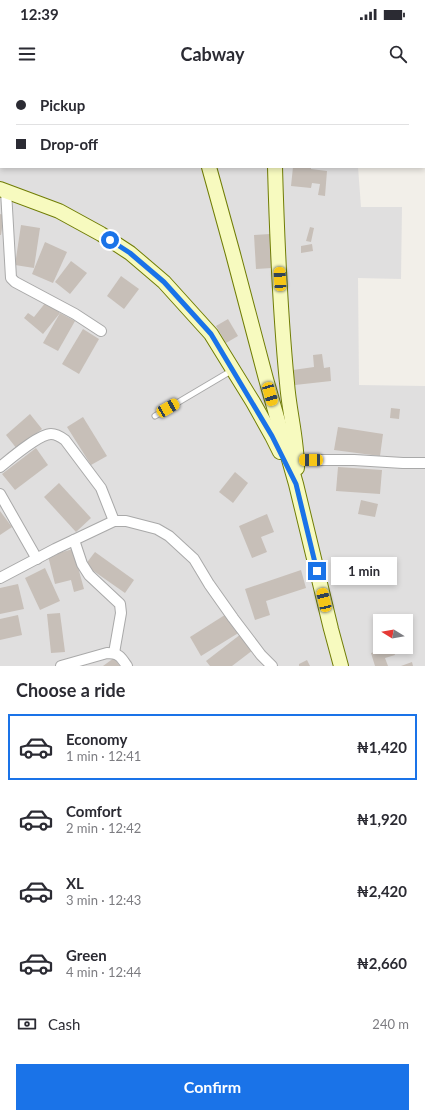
<!DOCTYPE html>
<meta charset="utf-8">
<style>
body{margin:0;font-family:Lato,sans-serif;background:#f7f7f7;color:#2b2b33;height:100vh;display:flex;flex-direction:column;font-size:15px;white-space:nowrap}
*{box-sizing:border-box;margin:0}
p{font-size:13px;color:#7c7c81}
.icon{flex:none;width:22px;height:22px;fill:none;stroke:currentColor;stroke-width:2;stroke-linecap:round;stroke-linejoin:round}
.map{position:relative;height:586px;overflow:hidden}
.details{display:flex;flex-direction:column;background:#fff;flex:1}
.details>*{flex:none}
.hud{position:absolute;left:0px;top:0px;width:425px;height:88px;box-shadow:0 2px 6px #0003;display:grid;align-content:center;height:88px;padding:0 16px;background:#fff}
.needle{width:26px;rotate:281deg}
.buttons{position:absolute;left:373px;top:534px;display:grid;gap:8px}
.buttons a{display:grid;place-items:center;width:40px;height:40px;border-radius:0px;background:#fff;box-shadow:0 2px 6px #0003;font-size:20px}
.end{position:absolute;width:18px;height:18px;margin:-9px;border:5px solid #1a73e8;background:#fff;box-shadow:0 0 0 2px #fff}
.from{border-radius:50%}
.bubble{position:absolute;height:28px;border-radius:0px;background:#fff;box-shadow:0 2px 6px #0003;font-size:13px;font-weight:700;line-height:28px;text-align:center}
.car{position:absolute;width:12px;height:24px;margin:-12px -6px;border-radius:5px;box-shadow:0 0 3px 1px #0007;background:linear-gradient(#f5c518 24%,#345 0 40%,#f5c518 0 76%,#345 0 86%,#f5c518 0)}
.hud b{display:flex;align-items:center;gap:14px;height:38px;font-size:15px}
.hud b+b{border-top:1px solid #e1e1e2}
.hud i{width:10px;height:10px;background:#2b2b33}
ul{padding:0;list-style:none}
li{display:flex;align-items:center;gap:12px;height:66px;margin:0 8px 6px;padding:0 8px;border:2px solid transparent;border-radius:0px}
li div{flex:1}
li b{display:block;font-size:15px}
li em{font-style:normal;font-weight:700}
li.selected{border-color:#1a73e8}
li>.icon{width:36px;height:36px;stroke-width:1.5}
h2{padding:0 16px;font-size:18px;line-height:48px}
.pay{display:flex;align-items:center;gap:10px;height:44px;padding:0 16px;font-size:15px}
.pay p{margin-inline-start:auto}
.button{display:flex;gap:8px;margin-top:auto;padding:8px 16px}
.button a{flex:1;height:46px;border-radius:0px;background:#1a73e8;color:#fff;font-size:16px;font-weight:700;line-height:46px;text-align:center}
.status{display:flex;justify-content:space-between;align-items:center;height:28px;padding:0 20px;background:#fff;direction:ltr}
.status svg{height:11px;fill:currentColor}
header{display:flex;justify-content:space-between;align-items:center;height:52px;padding:0 16px;background:#fff;font-size:18px;font-weight:700}
.map>svg:first-child{display:block}
</style>
<div class="status"><b>12:39</b><svg viewBox="0 0 49 12"><path d="M0 12V9h3v3zM5 12V6h3v6zM10 12V3h3v9zM15 12V0h3v12zM26 1h20v11H26zM47 4h2v5h-2z"/></svg></div>
<header><svg class="icon" aria-label="menu" viewBox="0 0 24 24"><path d="M4 6h16M4 12h16M4 18h16"/></svg>Cabway<svg class="icon" aria-label="search" viewBox="0 0 24 24"><circle cx="10" cy="10" r="6"/><path d="M15 15l6 6"/></svg></header>
<div class="map">
<svg width="425" height="586" viewBox="0 0 425 586">
<rect width="100%" height="100%" fill="#f2efe9"/>
<path fill="#e0dfdf" fill-rule="evenodd" d="M0,0H353V1H1V87H358L361,127H402L401,199L358,198L359,305L425,306V586H0ZM380,541H406V567H380Z"/>
<g fill="#c7bfb8">
<polygon points="293,87 311,87 311,89 327,91 325,116 318,115 320,104 312,103 311,108 291,106"/>
<polygon points="0,134 4,135 1,155 0,155"/>
<polygon points="21,145 40,148 34,188 15,185"/>
<polygon points="310,147 314,148 311,162 306,161"/>
<polygon points="270,154 272,188 256,189 254,155"/>
<polygon points="45,162 67,172 53,203 32,194"/>
<polygon points="312,164 313,171 301,173 301,166"/>
<polygon points="71,181 87,193 70,214 55,202"/>
<polygon points="121,196 139,209 124,229 107,216"/>
<polygon points="46,222 60,233 43,254 24,238 28,233 34,237"/>
<polygon points="60,233 75,241 58,271 43,263"/>
<polygon points="228,239 238,256 226,263 216,246"/>
<polygon points="83,249 99,259 79,294 62,284"/>
<polygon points="322,274 324,288 330,287 331,301 295,305 293,290 314,287 313,275"/>
<polygon points="391,328 400,329 399,339 390,338"/>
<polygon points="30,334 42,349 17,369 6,355"/>
<polygon points="83,337 107,376 91,385 67,347"/>
<polygon points="338,347 383,354 380,376 334,370"/>
<polygon points="36,368 48,385 15,410 2,394"/>
<polygon points="338,387 382,390 380,414 336,411"/>
<polygon points="235,392 248,403 233,423 219,412"/>
<polygon points="59,403 91,438 76,452 44,417"/>
<polygon points="361,420 378,424 375,437 358,434"/>
<polygon points="0,431 12,447 0,455"/>
<polygon points="267,434 274,452 261,457 267,472 252,478 239,446"/>
<polygon points="73,469 84,509 74,512 71,500 55,504 48,476"/>
<polygon points="95,472 134,500 125,513 85,485"/>
<polygon points="45,488 60,521 40,530 25,498"/>
<polygon points="301,490 306,508 266,521 270,535 255,540 245,509"/>
<polygon points="18,504 24,529 0,534 0,508"/>
<polygon points="60,533 65,572 51,573 47,534"/>
<polygon points="228,533 240,552 201,576 190,557"/>
<polygon points="18,535 22,555 0,560 0,539"/>
<polygon points="241,554 253,570 232,586 210,586 206,581"/>
<polygon points="392,567 395,575 385,578 388,586 375,586 371,573"/>
<polygon points="114,578 120,586 103,586"/>
<polygon points="307,580 310,586 299,586 299,584"/>
<polygon points="412,582 413,586 401,586"/>
</g>
<g fill="none" stroke-linecap="round" stroke-linejoin="round">
<g stroke="#a9a9a9" stroke-width="7">
<polyline id="lane" points="155,336 231,291"/>
</g>
<g stroke="#a9a9a9" stroke-width="12">
<g id="street">
<polyline points="144,0 144,1"/>
<polyline points="6,111 11,198 15,202 75,234 101,251"/>
<polyline points="297,380 354,380 403,383 425,383"/>
<path d="M0,387C10,379 39,354 51,354C56,354 61,357 65,360L101,408L114,441"/>
<polyline points="0,414 37,479"/>
<polyline points="74,460 82,484 89,495 120,524 121,533 114,573"/>
<polyline points="0,498 55,469 114,441 126,441 157,449 169,456 194,479 209,504 233,538 261,575 272,586"/>
<path d="M61,586L107,573C119,573 121,577 127,586"/>
</g>
</g>
<g stroke="#707d05" stroke-width="16">
<g id="secondary">
<polyline points="185,0 185,1"/>
<polyline points="274,1 274,0"/>
<polyline points="209,87 233,174 266,299 296,404 331,549 341,586"/>
<path d="M275,87C277,159 280,231 287,303C289,331 297,359 297,388"/>
<polyline points="0,109 59,131 101,154 130,173 164,202 211,254 253,322 272,356 280,372"/>
</g>
</g>
<use href="#lane" stroke="#fff" stroke-width="5"/>
<use href="#street" stroke="#fff" stroke-width="10"/>
<use href="#secondary" stroke="#f7fabf" stroke-width="14"/>
</g>
<g fill="none" stroke-linecap="round" stroke-linejoin="round">
<polyline stroke="#1a73e8" stroke-width="5" points="110,160 130,173 164,202 211,254 272,356 296,404 317,491"/>
</g>
</svg>
<div class="buttons">
<a><svg class="needle" viewBox="-14 -14 28 28"><path d="M0-13l5 13h-10z" fill="#e53935"/><path d="M0 13l5-13h-10z" fill="#7c7c81"/></svg></a>
</div>
<i class="end from" style="left:110px;top:160px"></i>
<i class="end" style="left:317px;top:491px"></i>
<div class="bubble" style="left:331px;top:477px;width:66px">1 min</div>
<i class="car" style="left:280px;top:199px;rotate:357deg"></i>
<i class="car" style="left:270px;top:314px;rotate:164deg"></i>
<i class="car" style="left:168px;top:328px;rotate:60deg"></i>
<i class="car" style="left:311px;top:380px;rotate:270deg"></i>
<i class="car" style="left:324px;top:520px;rotate:347deg"></i>
<div class="hud">
<b><i class="from"></i>Pickup</b>
<b><i></i>Drop-off</b>
</div>
</div>
<section class="details">
<h2>Choose a ride</h2>
<ul>
<li class="selected"><svg class="icon" aria-label="car" viewBox="0 0 24 24"><path d="M5 17H2v-5l4-1 3-4h7l3 4 3 1v5h-3M9 17h6M6 11h13"/><circle cx="7" cy="17" r="2"/><circle cx="17" cy="17" r="2"/></svg><div><b>Economy</b><p>1 min · 12:41</p></div><em>₦1,420</em></li>
<li><svg class="icon" aria-label="car" viewBox="0 0 24 24"><path d="M5 17H2v-5l4-1 3-4h7l3 4 3 1v5h-3M9 17h6M6 11h13"/><circle cx="7" cy="17" r="2"/><circle cx="17" cy="17" r="2"/></svg><div><b>Comfort</b><p>2 min · 12:42</p></div><em>₦1,920</em></li>
<li><svg class="icon" aria-label="car" viewBox="0 0 24 24"><path d="M5 17H2v-5l4-1 3-4h7l3 4 3 1v5h-3M9 17h6M6 11h13"/><circle cx="7" cy="17" r="2"/><circle cx="17" cy="17" r="2"/></svg><div><b>XL</b><p>3 min · 12:43</p></div><em>₦2,420</em></li>
<li><svg class="icon" aria-label="car" viewBox="0 0 24 24"><path d="M5 17H2v-5l4-1 3-4h7l3 4 3 1v5h-3M9 17h6M6 11h13"/><circle cx="7" cy="17" r="2"/><circle cx="17" cy="17" r="2"/></svg><div><b>Green</b><p>4 min · 12:44</p></div><em>₦2,660</em></li>
</ul>
<div class="pay"><svg class="icon" aria-label="cash" viewBox="0 0 24 24"><path d="M3 7h18v10H3z"/><circle cx="12" cy="12" r="2"/></svg>Cash<p>240 m</p></div>
<div class="button"><a>Confirm</a></div>
</section>
